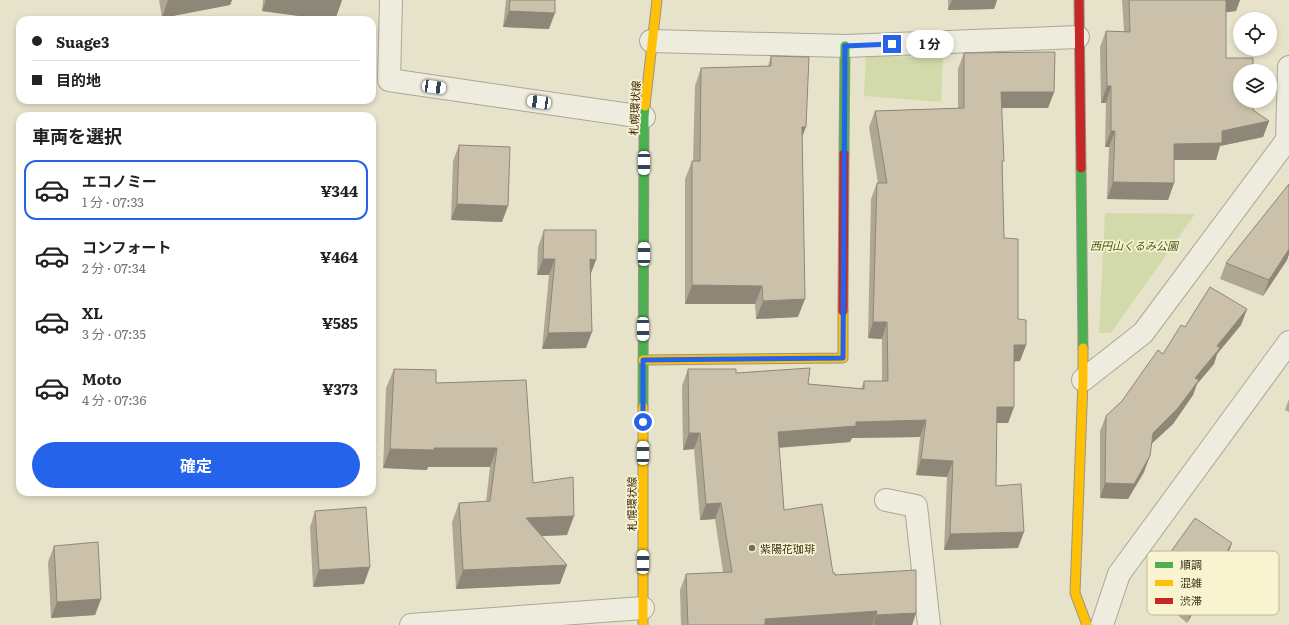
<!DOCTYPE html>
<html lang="ja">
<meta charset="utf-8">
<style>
body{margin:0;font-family:Literata,"Noto Sans JP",serif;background:#f2f2f2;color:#222;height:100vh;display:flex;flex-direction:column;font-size:15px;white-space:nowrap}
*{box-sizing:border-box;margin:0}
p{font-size:13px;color:#767676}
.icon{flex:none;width:22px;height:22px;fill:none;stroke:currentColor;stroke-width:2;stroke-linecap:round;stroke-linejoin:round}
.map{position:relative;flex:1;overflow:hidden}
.details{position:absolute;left:16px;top:112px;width:360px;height:384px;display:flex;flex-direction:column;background:#fff;border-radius:12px;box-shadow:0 2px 6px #0003}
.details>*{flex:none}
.guide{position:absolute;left:16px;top:16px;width:360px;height:88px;border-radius:12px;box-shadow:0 2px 6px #0003;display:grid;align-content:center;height:88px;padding:0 16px;background:#fff}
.tools{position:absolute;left:1233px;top:12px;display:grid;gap:8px}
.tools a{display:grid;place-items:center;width:44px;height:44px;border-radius:50%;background:#fff;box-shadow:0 2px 6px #0003;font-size:20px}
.end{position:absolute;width:18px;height:18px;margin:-9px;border:5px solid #2563eb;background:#fff;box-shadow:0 0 0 2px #fff}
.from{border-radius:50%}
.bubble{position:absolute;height:28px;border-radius:14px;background:#fff;box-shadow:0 2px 6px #0003;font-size:13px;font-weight:700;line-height:28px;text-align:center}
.car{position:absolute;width:12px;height:24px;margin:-12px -6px;border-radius:5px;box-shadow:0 0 3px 1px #0007;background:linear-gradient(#fff 24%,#345 0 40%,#fff 0 76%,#345 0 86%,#fff 0)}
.guide b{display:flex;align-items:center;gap:14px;height:38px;font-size:15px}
.guide b+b{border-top:1px solid #e0e0e0}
.guide i{width:10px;height:10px;background:#222}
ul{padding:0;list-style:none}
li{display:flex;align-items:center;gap:12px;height:60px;margin:0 8px 6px;padding:0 8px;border:2px solid transparent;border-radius:12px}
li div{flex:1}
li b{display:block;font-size:15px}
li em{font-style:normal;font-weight:700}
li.selected{border-color:#2563eb}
li>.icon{width:36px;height:36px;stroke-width:1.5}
h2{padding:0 16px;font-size:18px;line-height:48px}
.primary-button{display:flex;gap:8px;margin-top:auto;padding:8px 16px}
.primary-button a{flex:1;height:46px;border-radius:24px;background:#2563eb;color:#fff;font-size:16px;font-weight:700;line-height:46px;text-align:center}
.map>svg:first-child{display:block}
</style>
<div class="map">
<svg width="1289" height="625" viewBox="0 0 1289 625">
<rect width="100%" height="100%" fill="#e7e3cb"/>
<g fill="#d2daab">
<polygon points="866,55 943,58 941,102 864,96"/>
<polygon points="1105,213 1195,214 1111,333 1099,333"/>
</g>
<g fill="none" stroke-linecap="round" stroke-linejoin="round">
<g stroke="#aca695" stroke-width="24">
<g id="street">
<polyline points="391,0 389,80 644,117"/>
<polyline points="651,41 845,46 1078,37"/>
<polyline points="1083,380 1143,333 1287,140 1289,67"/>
<polyline points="886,500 916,506 929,625"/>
<polyline points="411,625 643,608"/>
<polyline points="1102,625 1119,574 1289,342"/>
</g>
</g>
<g stroke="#9b9584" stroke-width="11">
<g id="fast">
<polyline points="844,154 845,46"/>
<polyline points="1081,168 1083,348"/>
<polyline points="643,407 644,117 645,106"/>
</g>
</g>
<g stroke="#9b9584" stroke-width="11">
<g id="slow">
<polyline points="645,106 657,0"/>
<polyline points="1083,348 1083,380 1075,593 1087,625"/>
<polyline points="643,360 843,358 843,311"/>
<polyline points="643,625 643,407"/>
</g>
</g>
<g stroke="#9b9584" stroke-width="11">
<g id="jam">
<polyline points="1079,0 1081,168"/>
<polyline points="843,311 844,154"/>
</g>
</g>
<use href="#street" stroke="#eeecde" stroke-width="22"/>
<use href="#fast" stroke="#4caf50" stroke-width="9"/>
<use href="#slow" stroke="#ffc107" stroke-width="9"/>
<use href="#jam" stroke="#c62828" stroke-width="9"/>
</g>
<g fill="#afa693">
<polygon points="159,0 232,0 230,5 162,18"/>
<polygon points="263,0 342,0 335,20 329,20 262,11"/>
<polygon points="506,0 555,0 549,29 503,27"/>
<polygon points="948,0 997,0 994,9 948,10"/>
<polygon points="1122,0 1240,0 1236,11 1226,12 1226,58 1253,110 1269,121 1263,137 1220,146 1216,160 1174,160 1174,183 1168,200 1107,199 1109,147 1105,147 1106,103 1101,103 1100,47 1106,31 1124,31"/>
<polygon points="964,53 1054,92 1048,108 1001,108 1004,238 1018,319 1026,345 1020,361 1014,361 1014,407 1008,423 996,423 996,486 1018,548 944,550 947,477 916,475 920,437 852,438 850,442 779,448 784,510 833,573 916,613 912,625 681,625 680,590 686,574 723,572 715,519 700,520 694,449 683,450 682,386 688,369 736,373 808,384 861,389 864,381 882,381 882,339 868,338 871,199 877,183 878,183 869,127 875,111 958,108 958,69"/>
<polygon points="771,56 802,139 798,317 756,319 755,304 685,304 685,179 692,161 693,161 695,86 701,68 768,66"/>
<polygon points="459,145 502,222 451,220 453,161"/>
<polygon points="1289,184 1289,254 1287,260 1263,296 1220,279 1226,263"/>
<polygon points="544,230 586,348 542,349 549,275 537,275 538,247"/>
<polygon points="1247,309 1241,325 1217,354 1214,364 1197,384 1193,395 1173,424 1151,444 1144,472 1128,499 1100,498 1100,431 1106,416 1122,401 1163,354 1185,327"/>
<polygon points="394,369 436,383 533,483 567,535 542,536 560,584 456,589 452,522 459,503 486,502 490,467 428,467 427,470 383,468 386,388"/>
<polygon points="1289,399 1289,412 1285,410"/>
<polygon points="315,511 364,584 313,587 310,527"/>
<polygon points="1232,543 1226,559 1187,623 1149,591 1155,574"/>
<polygon points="54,546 101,599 95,615 51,618 48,562"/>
</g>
<g fill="#8e8778">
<polygon points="168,0 232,0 230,5 162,18"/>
<polygon points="266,0 342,0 335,20 329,20 262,11"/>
<polygon points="952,0 997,0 994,9 948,10"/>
<polygon points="1224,0 1240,0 1236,11 1220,13"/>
<polygon points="509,11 555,13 549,29 503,27"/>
<polygon points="1107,86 1111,86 1106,103 1101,103"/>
<polygon points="1001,92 1054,92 1048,108 995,108"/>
<polygon points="1269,121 1263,137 1220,146 1216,160 1168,160 1174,144 1222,131"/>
<polygon points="802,127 806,127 799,145"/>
<polygon points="1111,131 1115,131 1109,147 1105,147"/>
<polygon points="1113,182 1174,183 1168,200 1107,199"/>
<polygon points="457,204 508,206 502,222 451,220"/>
<polygon points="1289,249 1289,254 1287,260 1263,296 1269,280"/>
<polygon points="543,259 555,259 549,275 537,275"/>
<polygon points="590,259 596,260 590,276"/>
<polygon points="692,285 762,286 755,304 685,304"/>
<polygon points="805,299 798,317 756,319 763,301"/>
<polygon points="1247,309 1241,325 1217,354 1214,364 1197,384 1193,395 1173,424 1147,448 1153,433 1195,378 1217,346"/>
<polygon points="873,322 887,322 882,339 868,338"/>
<polygon points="592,332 586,348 542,349 548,333"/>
<polygon points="1014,345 1026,345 1020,361 1008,362"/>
<polygon points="997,407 1014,407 1008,423 991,423"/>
<polygon points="926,420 920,437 852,438 850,442 772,448 778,432 856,422"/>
<polygon points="689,433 700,433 694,449 683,450"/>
<polygon points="434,448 497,448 490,467 428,467 427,470 383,468 390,449"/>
<polygon points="1150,456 1144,472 1128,499 1100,498 1105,483"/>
<polygon points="921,459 953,461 947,477 916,475"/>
<polygon points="721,503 715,519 700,520 706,504"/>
<polygon points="574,516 567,535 519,537 526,518"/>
<polygon points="1024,532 1018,548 944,550 950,534"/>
<polygon points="1232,543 1226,559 1187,623 1193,607"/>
<polygon points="567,565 560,584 456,589 463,570"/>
<polygon points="370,567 364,584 313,587 319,570"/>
<polygon points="101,599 95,615 51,618 57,602"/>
<polygon points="877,611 872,625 763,625 765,619"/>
<polygon points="916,613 912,625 873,625 876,615"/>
</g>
<g fill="#cbc1ab" stroke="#8e8778">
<polygon points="510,0 555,0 555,13 509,11"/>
<polygon points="1129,0 1226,0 1226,58 1253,58 1253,71 1240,71 1240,101 1253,101 1253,110 1269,121 1222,131 1222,143 1174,144 1174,183 1113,182 1115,131 1111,131 1111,86 1107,86 1106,31 1130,32"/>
<polygon points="1055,52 1054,92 1001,92 1004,161 1002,161 1004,238 1018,239 1018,319 1026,320 1026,345 1014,345 1014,407 997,407 996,486 1021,484 1024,532 950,534 953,461 921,459 926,420 856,422 856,426 778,432 784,510 822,504 833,573 835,573 835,575 916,570 916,613 876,615 877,611 765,619 765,625 688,625 686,574 732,572 721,503 706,504 700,433 689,433 688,369 736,369 736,373 810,368 808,384 864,389 864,381 888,381 887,322 873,322 877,183 887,183 875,111 964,108 964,53"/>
<polygon points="771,56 809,57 806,127 802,127 805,299 763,301 762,286 692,285 692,161 700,161 701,68 771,66"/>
<polygon points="459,145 510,147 508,206 457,204"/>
<polygon points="1289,184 1289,249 1269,280 1226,263"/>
<polygon points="544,230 596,230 596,260 590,259 592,332 548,333 555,259 543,259"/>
<polygon points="1210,287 1247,309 1217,346 1220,348 1195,378 1199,380 1178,408 1153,433 1150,456 1134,484 1105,483 1106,416 1122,401 1158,350 1163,354 1181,325 1185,327"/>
<polygon points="394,369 436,370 436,383 526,380 533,483 573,477 574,516 526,518 567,565 463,570 459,503 490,501 497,448 434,448 434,450 390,449"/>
<polygon points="366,507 370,567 319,570 315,511"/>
<polygon points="1195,518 1232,543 1193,607 1155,574"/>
<polygon points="98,542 101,599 57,602 54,546"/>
</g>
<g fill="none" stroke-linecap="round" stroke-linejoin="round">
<polyline stroke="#2563eb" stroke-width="5" points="643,422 643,360 843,358 845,46 892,44"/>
</g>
<circle fill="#776e59" stroke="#f9f3cf" stroke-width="1.5" cx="752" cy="548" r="4"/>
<g text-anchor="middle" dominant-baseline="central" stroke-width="3.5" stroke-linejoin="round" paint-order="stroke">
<g font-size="11" fill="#3b2f1b" stroke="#f9f3cf">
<text transform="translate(634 108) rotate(-87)">札幌環状線</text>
<text transform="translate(631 504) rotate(-90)">札幌環状線</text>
</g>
<g font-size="11" font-style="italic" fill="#435a1f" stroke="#f9f3cf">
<text x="1134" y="245">西円山くるみ公園</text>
</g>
<g font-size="11" fill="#3b2f1b" stroke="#f9f3cf" text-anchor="start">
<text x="760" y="548">紫陽花珈琲</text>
</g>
</g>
<rect x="1147" y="551" width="132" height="64" rx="6" fill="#f9f3cf" stroke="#c0b899" stroke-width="1"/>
<rect x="1155" y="562" width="18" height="6" fill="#4caf50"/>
<rect x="1155" y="580" width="18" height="6" fill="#ffc107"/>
<rect x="1155" y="598" width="18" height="6" fill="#c62828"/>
<g font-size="11" fill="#3b2f1b">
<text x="1180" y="569">順調</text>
<text x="1180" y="587">混雑</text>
<text x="1180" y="605">渋滞</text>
</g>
</svg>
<div class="tools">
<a><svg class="icon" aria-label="locate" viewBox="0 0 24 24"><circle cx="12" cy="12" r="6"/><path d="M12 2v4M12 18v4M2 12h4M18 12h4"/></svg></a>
<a><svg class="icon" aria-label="layers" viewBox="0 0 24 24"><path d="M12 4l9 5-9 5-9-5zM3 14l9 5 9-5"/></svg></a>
</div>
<i class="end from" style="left:643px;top:422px"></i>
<i class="end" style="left:892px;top:44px"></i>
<div class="bubble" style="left:906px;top:30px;width:48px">1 分</div>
<i class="car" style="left:434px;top:87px;rotate:98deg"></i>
<i class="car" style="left:539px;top:102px;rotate:278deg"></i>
<i class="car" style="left:644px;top:163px;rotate:180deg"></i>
<i class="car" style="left:644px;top:254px;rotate:0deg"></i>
<i class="car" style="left:643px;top:329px;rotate:180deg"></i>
<i class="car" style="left:643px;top:453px;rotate:0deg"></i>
<i class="car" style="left:643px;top:562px;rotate:0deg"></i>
<div class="guide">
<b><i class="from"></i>Suage3</b>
<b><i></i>目的地</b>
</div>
<section class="details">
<h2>車両を選択</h2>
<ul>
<li class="selected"><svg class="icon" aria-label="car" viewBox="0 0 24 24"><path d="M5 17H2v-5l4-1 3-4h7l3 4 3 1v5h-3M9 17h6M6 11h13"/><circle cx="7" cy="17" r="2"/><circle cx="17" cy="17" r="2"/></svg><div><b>エコノミー</b><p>1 分 · 07:33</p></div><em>¥344</em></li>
<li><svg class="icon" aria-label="car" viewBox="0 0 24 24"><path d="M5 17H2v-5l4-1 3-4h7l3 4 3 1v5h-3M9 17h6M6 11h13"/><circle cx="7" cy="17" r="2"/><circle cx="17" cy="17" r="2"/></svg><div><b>コンフォート</b><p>2 分 · 07:34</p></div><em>¥464</em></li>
<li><svg class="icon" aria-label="car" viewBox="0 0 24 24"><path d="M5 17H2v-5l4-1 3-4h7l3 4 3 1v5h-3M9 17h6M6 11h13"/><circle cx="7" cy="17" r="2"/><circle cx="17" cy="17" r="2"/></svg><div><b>XL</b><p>3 分 · 07:35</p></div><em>¥585</em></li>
<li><svg class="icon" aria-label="car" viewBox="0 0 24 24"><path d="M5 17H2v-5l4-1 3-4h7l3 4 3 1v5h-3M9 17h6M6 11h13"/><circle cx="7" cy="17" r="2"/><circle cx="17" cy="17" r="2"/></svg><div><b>Moto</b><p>4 分 · 07:36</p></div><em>¥373</em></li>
</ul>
<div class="primary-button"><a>確定</a></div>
</section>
</div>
